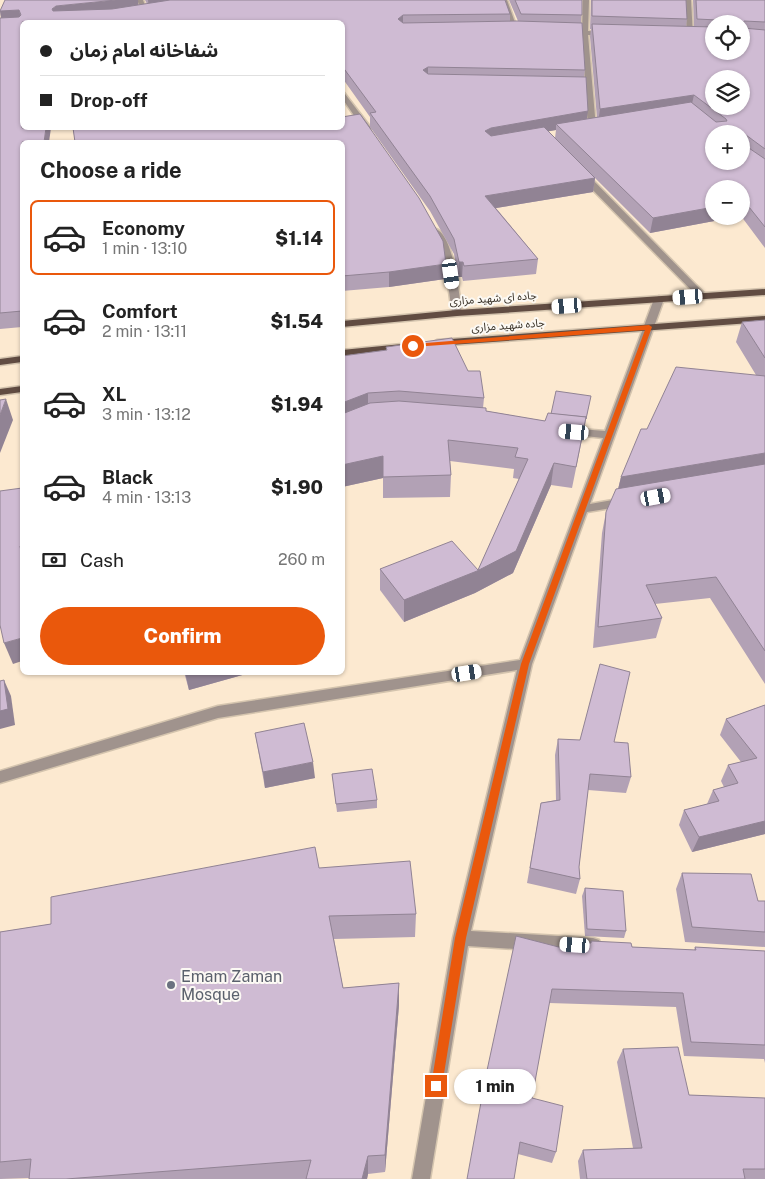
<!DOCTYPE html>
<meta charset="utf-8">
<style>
body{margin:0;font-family:"Public Sans","Noto Sans Arabic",sans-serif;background:#f2f2f2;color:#222;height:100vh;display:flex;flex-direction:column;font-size:19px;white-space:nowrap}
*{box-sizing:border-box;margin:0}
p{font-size:16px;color:#767676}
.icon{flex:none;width:28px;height:28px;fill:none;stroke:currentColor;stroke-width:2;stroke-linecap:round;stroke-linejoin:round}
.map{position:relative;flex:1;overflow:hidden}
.panel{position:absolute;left:20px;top:140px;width:325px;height:535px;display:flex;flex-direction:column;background:#fff;border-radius:8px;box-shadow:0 1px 4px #0004}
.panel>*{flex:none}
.hud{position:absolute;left:20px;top:20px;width:325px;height:110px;border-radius:8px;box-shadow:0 1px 4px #0004;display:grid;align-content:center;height:110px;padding:0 20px;background:#fff}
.controls{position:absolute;left:705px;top:15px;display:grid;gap:10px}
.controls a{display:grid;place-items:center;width:45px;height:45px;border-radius:50%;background:#fff;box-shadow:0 1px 4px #0004;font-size:25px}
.end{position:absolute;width:22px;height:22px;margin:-11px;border:6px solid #ea580c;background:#fff;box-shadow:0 0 0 2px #fff}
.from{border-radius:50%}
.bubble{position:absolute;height:35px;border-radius:18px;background:#fff;box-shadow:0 1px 4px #0004;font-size:16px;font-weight:800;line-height:35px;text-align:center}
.car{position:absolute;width:15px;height:30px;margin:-15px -8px;border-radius:6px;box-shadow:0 0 4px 1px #0007;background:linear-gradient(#fff 24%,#345 0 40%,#fff 0 76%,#345 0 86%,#fff 0)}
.hud b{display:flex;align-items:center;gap:18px;height:48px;font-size:19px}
.hud b+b{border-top:1px solid #e0e0e0}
.hud i{width:12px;height:12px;background:#222}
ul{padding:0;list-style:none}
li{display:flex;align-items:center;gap:15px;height:75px;margin:0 10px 8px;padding:0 10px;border:2px solid transparent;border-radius:8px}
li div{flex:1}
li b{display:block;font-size:19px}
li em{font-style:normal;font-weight:800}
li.on{border-color:#ea580c}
li>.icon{width:45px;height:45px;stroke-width:1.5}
h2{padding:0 20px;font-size:22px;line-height:60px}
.pay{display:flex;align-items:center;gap:12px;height:55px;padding:0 20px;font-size:19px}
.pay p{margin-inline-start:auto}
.button{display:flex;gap:10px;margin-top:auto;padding:10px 20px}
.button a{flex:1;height:58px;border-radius:30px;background:#ea580c;color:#fff;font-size:20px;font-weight:800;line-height:58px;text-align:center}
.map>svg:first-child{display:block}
</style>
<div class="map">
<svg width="765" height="1179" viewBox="0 0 765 1179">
<rect width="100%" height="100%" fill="#fce9d0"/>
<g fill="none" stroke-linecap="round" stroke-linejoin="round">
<g stroke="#d4c4ae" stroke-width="3">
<g id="minor">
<polygon points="137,0 143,0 148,14 144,14"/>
<polygon points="501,0 507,0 518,31 513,30"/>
<polygon points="583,0 589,0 588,31 608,32 611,34 608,36 588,35 596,128 592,130 588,128 582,35 565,34 562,32 565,30 582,31"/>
<polygon points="685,0 691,0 693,36 690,38 687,36"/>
<polygon points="342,90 371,128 370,130 364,130 342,98"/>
<polygon points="85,128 92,128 91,142 83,142"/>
<polygon points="580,173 586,173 705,294 705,298 699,298 580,177"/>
<path d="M436,229C454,236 459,295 462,313L460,315H454L452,313L444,255L432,232Z"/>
<polygon points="659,296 664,299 590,504 624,498 630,502 624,506 587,512 532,664 471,931 593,938 599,940 601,946 599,952 593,954 468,946 430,1179 412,1179 453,938 517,670 218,718 0,783 0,771 218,706 520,660 603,438 567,434 562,431 567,428 605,431 654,299"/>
</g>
</g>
<g stroke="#d4c4ae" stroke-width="3">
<g id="major">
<polygon points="765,289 765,295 457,316 342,327 342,321 457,310"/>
<polygon points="765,316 765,322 437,346 432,343 437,340"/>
<polygon points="402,344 407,347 406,349 342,356 342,350"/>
<polygon points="22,356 22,362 0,365 0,359"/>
<polygon points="22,386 22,392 0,395 0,389"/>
</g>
</g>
<use href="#minor" fill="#a0938d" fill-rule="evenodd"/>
<use href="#major" fill="#614c42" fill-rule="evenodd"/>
</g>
<g fill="#b2a1b5" fill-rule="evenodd">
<path d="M145,0H505L510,14V21H518L509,0H582L581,23L585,70L584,77L587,119L597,118L590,37L591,29H590L591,0H686L687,19L686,27H694L693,0H765V248L741,216V189L714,216H741L650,233L595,178L593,192L496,208L538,259L536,274L463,281L462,277H458L454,254L430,211L370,127V117L343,79L22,22V327L0,329V18H1L0,10L138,5L147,4ZM714,24H741L714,51ZM556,130L555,138L548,131Z"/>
<polygon points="73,128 84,128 83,129 244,129 243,128 342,128 445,279 389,287 342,291 342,142 75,142"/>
<polygon points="765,320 765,684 710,598 655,604 662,618 656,638 593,648 602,533 606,512 618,489 621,477 647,429 756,375 736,342 742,322"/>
<polygon points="386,347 468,371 484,398 483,408 486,411 545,421 551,414 589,405 572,488 551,485 513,573 475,593 404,622 380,590 380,569 478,570 519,479 513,478 514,469 450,461 451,475 450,497 383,498 383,478 342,487 342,356 386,350"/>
<polygon points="184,672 253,672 189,690"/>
<polygon points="765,705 765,834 692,852 679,825 684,810 707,804 713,790 724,787 721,781 728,765 741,762 720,735 726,719"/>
<polygon points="255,733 315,778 265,788"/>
<polygon points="558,739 614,742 631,777 626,793 588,790 579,867 580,879 576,894 527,883 541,803 556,800 555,755"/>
<polygon points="332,774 377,800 377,808 337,812"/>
<polygon points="319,868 416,914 415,937 334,939 343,988 399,983 399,1005 385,1172 368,1174 367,1179 29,1179 29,1178 0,1179 0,932 51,924"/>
<polygon points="682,873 758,901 765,901 765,947 685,942 676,889"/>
<polygon points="585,888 626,931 624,938 585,936 582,896"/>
<polygon points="516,936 574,951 577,942 590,943 591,941 632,947 694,950 695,947 765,951 765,1063 764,1059 684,1056 676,1007 549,1003 532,1098 556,1152 552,1163 518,1154"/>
<polygon points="623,1049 689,1095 765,1098 765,1179 580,1179 578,1161 583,1150 633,1148 617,1062"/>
</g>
<g fill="#918394">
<polygon points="116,0 138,0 139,10 59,18 52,9 56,6"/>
<polygon points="148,0 209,0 149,9"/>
<polygon points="19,10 22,22 2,24 0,11"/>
<polygon points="403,15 403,28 398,19"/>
<polygon points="428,67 428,80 423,70"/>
<polygon points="694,95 691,108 598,123 600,109"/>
<polygon points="588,111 586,124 556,124 556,130 490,142 485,131 491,128"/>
<polygon points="46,128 51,128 49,142 44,142"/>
<polygon points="595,178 593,192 484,210 485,196"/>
<polygon points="741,202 745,202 741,216"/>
<polygon points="714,207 714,216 741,216 650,233 653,218"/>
<polygon points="459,262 463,262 462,277 458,277"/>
<polygon points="446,264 445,279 389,287 389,272"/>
<polygon points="368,393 368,414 342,425 342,403"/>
<polygon points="6,399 13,420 0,453 0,415"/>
<polygon points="765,453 765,471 616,498 621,477"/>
<polygon points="383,456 383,478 342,487 342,465"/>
<polygon points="554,463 551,485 513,573 475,593 404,622 404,600 477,571"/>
<polygon points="20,546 22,546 22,557"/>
<polygon points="22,638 22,661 13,664 4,643"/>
<polygon points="185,672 253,672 189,690"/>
<polygon points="4,680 11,696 15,725 0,729 0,711"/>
<polygon points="313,762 315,778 265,788 263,772"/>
<polygon points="765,821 765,834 692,852 699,837"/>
<polygon points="399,983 399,1005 385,1172 385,1155"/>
<polygon points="368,1156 368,1174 367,1179 362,1179"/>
</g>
<g fill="#cfbbd3" stroke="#918394" fill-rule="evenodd">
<polygon points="5,0 116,0 56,6 52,9 53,11 112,9 170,0 505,0 510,14 403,15 398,19 403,23 517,21 582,23 585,70 428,67 423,70 428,74 586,77 588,111 491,128 485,131 491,136 544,127 595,178 485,196 538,259 464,266 463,262 459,262 454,239 430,196 370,113 376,112 342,66 342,22 22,22 22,128 46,128 44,142 22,142 22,311 0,313 0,18 19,17 21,15 19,10 0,11"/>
<polygon points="515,0 582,0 582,15 521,14"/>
<polygon points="592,0 686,0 687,19 592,16"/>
<path d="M696,0H765V22L744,21L742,23L743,28L765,30V149L746,135L743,136V144L765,159V227L745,202H741V189H714V207L653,218L556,124L691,102L716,122L727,121L726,119L694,95L600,109L592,24L714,27V51H741V24H717V20L697,19ZM714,79H741V106H714ZM714,134H741V161H714Z"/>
<polygon points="360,114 419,198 443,241 446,264 389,272 342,276 342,142 75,142 73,128 79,128 79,129 90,129 90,128 237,128 238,129 249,129 249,128 342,128 342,117"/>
<polygon points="765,320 765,358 742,322"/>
<polygon points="452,338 468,371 480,371 484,398 399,391 368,393 342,403 342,356 387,350 386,347"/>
<polygon points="676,367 765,376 765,453 621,477 641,429 647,429"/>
<polygon points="556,391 591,396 586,419 586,417 551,414"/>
<polygon points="6,399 0,415 0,400"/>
<polygon points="399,401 486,408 486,411 545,421 548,413 586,417 576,467 554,463 516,551 477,571 404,600 380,569 452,541 478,570 528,459 515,457 518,448 448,440 451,475 383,477 383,456 342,465 342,414 370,403"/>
<polygon points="765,464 765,651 716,577 646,585 662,618 598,627 606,512 616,489"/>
<polygon points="22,488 22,546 20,546 22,557 22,638 4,643 0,625 0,491"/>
<polygon points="600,664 630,672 614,742 628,743 631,777 590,774 579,867 580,879 530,868 541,803 560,800 558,739 580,740"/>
<polygon points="4,680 8,709 0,711 0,681"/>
<polygon points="765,705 765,821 699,837 684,810 719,801 713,790 738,783 728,765 757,758 726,719"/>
<polygon points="304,723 313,762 263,772 255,733"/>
<polygon points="372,769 377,800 336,804 332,774"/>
<polygon points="315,847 319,868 410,861 416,914 329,916 343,988 399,983 385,1155 368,1156 362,1179 306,1179 311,1160 66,1179 29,1179 31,1159 0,1162 0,932 51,924 51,897"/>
<polygon points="682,873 751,874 758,901 765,901 765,932 692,927"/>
<polygon points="585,888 623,891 626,931 587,929"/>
<polygon points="516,936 578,952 577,942 591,943 591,941 631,943 632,947 696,950 695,947 765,951 765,1045 691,1042 683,993 552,989 532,1098 563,1106 556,1152 520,1142 514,1179 467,1179 486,1075"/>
<polygon points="678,1047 689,1095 765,1098 765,1169 743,1169 745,1179 587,1179 583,1150 642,1148 623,1049"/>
</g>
<polygon fill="#ea580c" points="649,325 652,327 529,664 466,938 442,1086 440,1090 436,1092 432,1090 431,1086 455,938 521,664 645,330 413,347 410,346 413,344"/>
<circle fill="#6b7280" stroke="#fcf9f4" stroke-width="2" cx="171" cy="985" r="5"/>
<g text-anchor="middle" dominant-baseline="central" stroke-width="4" stroke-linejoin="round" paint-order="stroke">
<g font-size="11" fill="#362f25" stroke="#fcf9f4">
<text transform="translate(493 298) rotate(-4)">جاده ای شهید مزاری</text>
<text transform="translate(508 325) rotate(-4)">جاده شهید مزاری</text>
</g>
<g font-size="16" fill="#5b616d" stroke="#fcf9f4" text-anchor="start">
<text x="181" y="976">Emam Zaman<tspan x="181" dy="18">Mosque</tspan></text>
</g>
</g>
</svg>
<div class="controls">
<a><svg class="icon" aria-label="locate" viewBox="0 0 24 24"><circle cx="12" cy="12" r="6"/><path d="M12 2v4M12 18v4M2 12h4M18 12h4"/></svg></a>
<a><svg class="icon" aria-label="layers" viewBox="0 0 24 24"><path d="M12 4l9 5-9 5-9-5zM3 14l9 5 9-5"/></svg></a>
<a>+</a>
<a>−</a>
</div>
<i class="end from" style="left:413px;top:346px"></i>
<i class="end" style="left:436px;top:1086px"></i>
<div class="bubble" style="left:454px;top:1069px;width:82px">1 min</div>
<i class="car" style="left:451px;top:274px;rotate:172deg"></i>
<i class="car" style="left:688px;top:297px;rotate:266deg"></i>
<i class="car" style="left:567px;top:306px;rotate:266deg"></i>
<i class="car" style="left:574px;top:432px;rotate:275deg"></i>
<i class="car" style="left:656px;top:497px;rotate:80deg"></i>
<i class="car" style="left:467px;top:673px;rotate:81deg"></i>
<i class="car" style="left:575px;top:945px;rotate:274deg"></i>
<div class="hud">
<b><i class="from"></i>شفاخانه امام زمان</b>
<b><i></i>Drop-off</b>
</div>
<section class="panel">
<h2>Choose a ride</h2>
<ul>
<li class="on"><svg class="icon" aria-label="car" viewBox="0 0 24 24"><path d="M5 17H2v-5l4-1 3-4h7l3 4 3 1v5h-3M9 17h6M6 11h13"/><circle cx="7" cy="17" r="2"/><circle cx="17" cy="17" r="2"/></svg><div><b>Economy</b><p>1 min · 13:10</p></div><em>$1.14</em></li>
<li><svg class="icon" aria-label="car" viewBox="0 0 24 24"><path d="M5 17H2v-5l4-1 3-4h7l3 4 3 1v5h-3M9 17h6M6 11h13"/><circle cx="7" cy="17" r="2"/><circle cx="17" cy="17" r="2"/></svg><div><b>Comfort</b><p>2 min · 13:11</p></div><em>$1.54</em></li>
<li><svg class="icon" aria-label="car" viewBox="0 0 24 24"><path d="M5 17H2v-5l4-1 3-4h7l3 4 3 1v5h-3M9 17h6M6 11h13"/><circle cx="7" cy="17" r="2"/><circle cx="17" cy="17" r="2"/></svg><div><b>XL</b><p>3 min · 13:12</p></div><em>$1.94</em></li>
<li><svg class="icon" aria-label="car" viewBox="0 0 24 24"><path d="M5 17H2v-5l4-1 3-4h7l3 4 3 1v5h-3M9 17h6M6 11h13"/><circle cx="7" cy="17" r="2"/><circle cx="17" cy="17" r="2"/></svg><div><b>Black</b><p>4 min · 13:13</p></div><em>$1.90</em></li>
</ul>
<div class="pay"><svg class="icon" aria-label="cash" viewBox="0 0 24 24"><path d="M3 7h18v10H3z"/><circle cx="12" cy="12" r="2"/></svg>Cash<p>260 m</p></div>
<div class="button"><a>Confirm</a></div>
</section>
</div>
